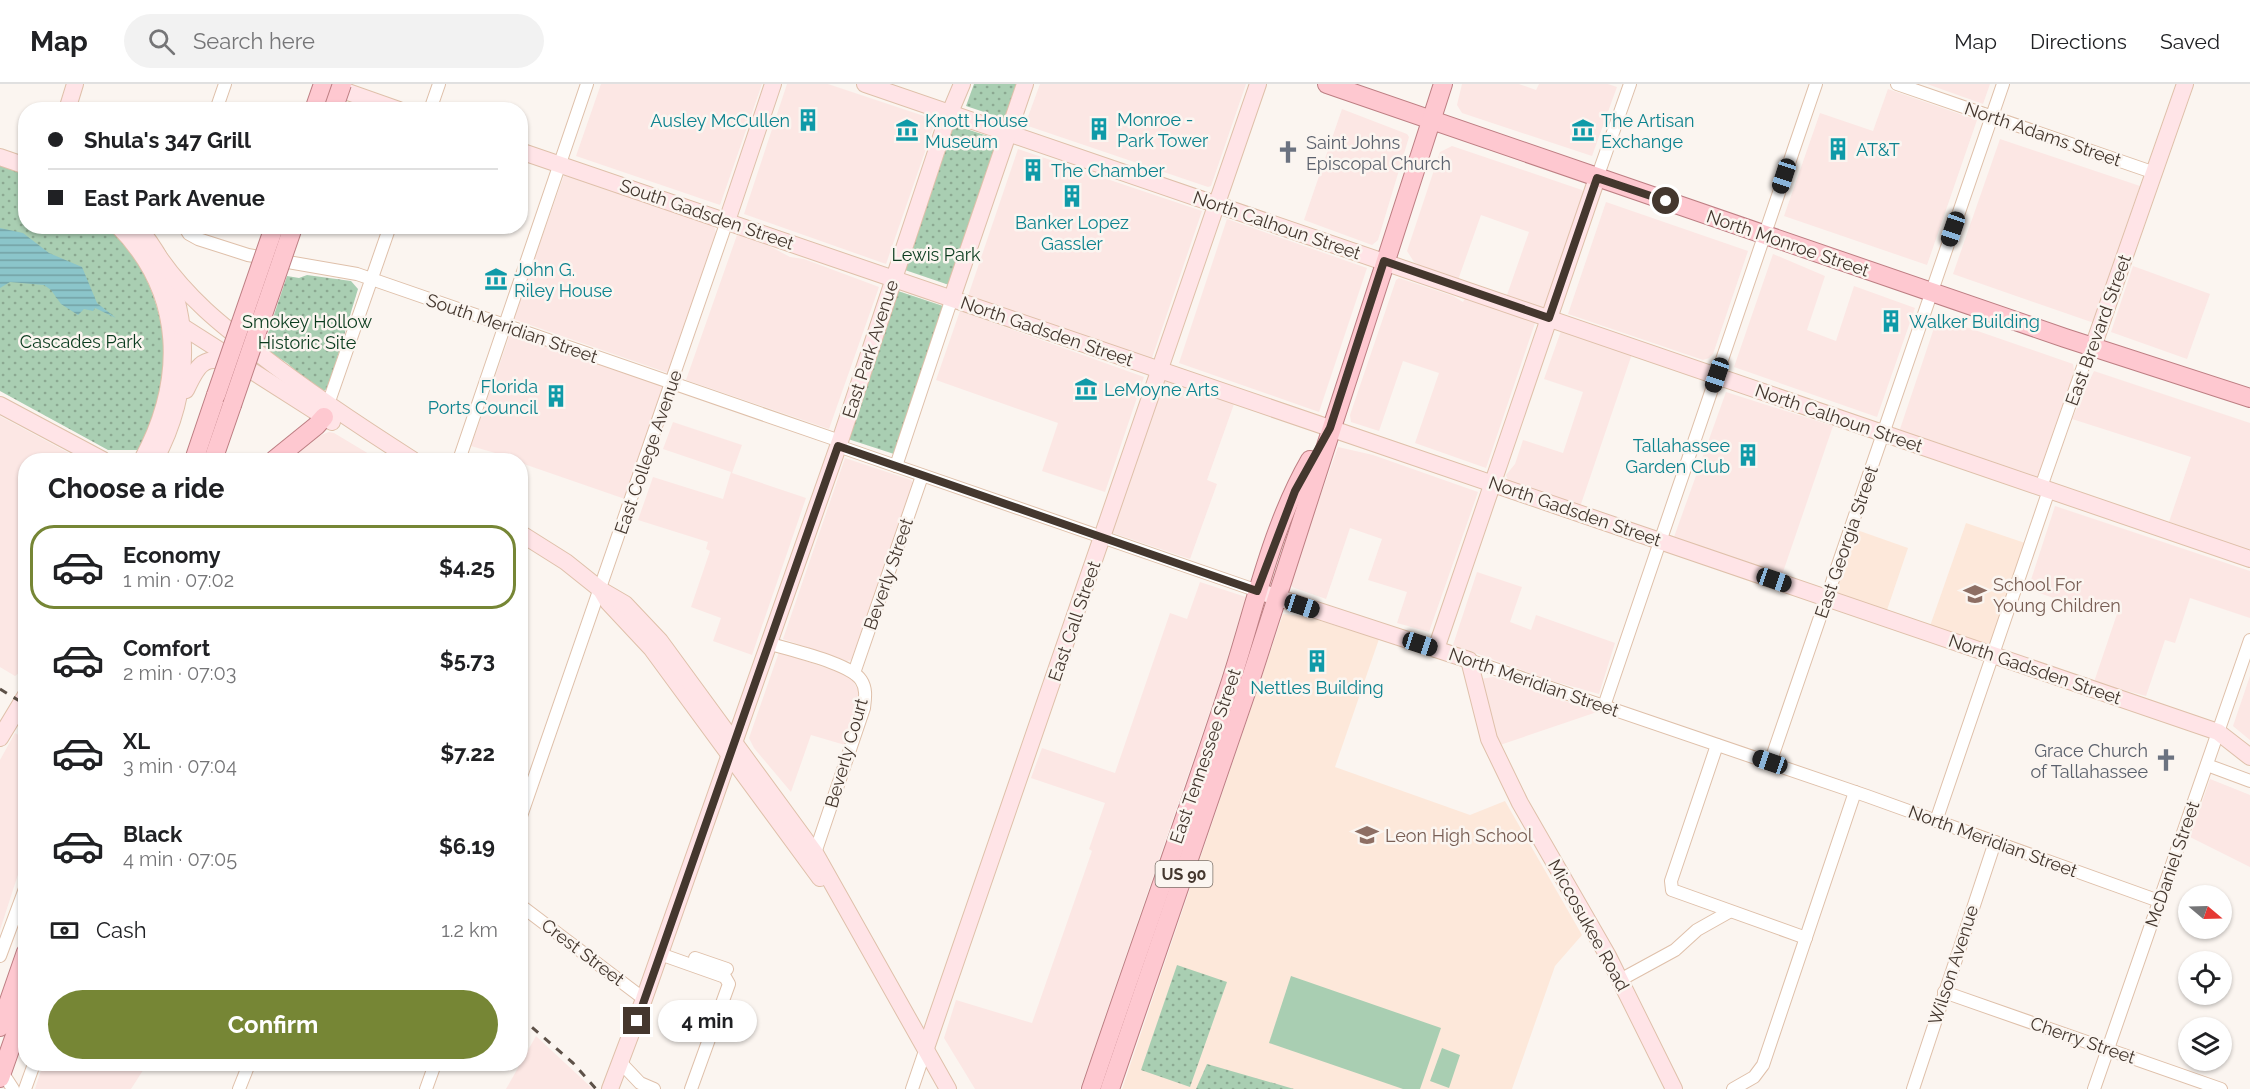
<!DOCTYPE html>
<meta charset="utf-8">
<style>
body{margin:0;font-family:Raleway,sans-serif;background:#f2f2f2;color:#202124;height:100vh;display:flex;flex-direction:column;font-size:22px;white-space:nowrap}
*{box-sizing:border-box;margin:0}
p{font-size:20px;color:#757577}
.icon{flex:none;width:33px;height:33px;fill:none;stroke:currentColor;stroke-width:2;stroke-linecap:round;stroke-linejoin:round}
.map{position:relative;flex:1;overflow:hidden}
.side{position:absolute;left:18px;top:369px;width:510px;height:618px;display:flex;flex-direction:column;background:#fff;border-radius:24px;box-shadow:0 2px 4px #0004}
.side>*{flex:none}
.top-card{position:absolute;left:18px;top:18px;width:510px;height:132px;border-radius:24px;box-shadow:0 2px 4px #0004;display:grid;align-content:center;height:132px;padding:0 30px;background:#fff}
.needle{width:39px;rotate:109deg}
.controls{position:absolute;left:2178px;top:801px;display:grid;gap:12px}
.controls a{display:grid;place-items:center;width:54px;height:54px;border-radius:50%;background:#fff;box-shadow:0 2px 4px #0004;font-size:30px}
.end{position:absolute;width:27px;height:27px;margin:-14px;border:8px solid #44372e;background:#fff;box-shadow:0 0 0 3px #fff}
.from{border-radius:50%}
.bubble{position:absolute;height:42px;border-radius:21px;background:#fff;box-shadow:0 2px 4px #0004;font-size:20px;font-weight:700;line-height:42px;text-align:center}
.car{position:absolute;width:18px;height:36px;margin:-18px -9px;border-radius:8px;box-shadow:0 0 4px 2px #0007;background:linear-gradient(#222 24%,#8ab4d8 0 40%,#222 0 76%,#8ab4d8 0 86%,#222 0)}
.top-card b{display:flex;align-items:center;gap:21px;height:57px;font-size:22px}
.top-card b+b{border-top:2px solid #e0e0e0}
.top-card i{width:15px;height:15px;background:#202124}
ul{padding:0;list-style:none}
li{display:flex;align-items:center;gap:18px;height:84px;margin:0 12px 9px;padding:0 18px;border:3px solid transparent;border-radius:24px}
li div{flex:1}
li b{display:block;font-size:22px}
li em{font-style:normal;font-weight:700}
li.selected{border-color:#768635}
li>.icon{width:54px;height:54px;stroke-width:1.5}
h2{padding:0 30px;font-size:27px;line-height:72px}
.pay{display:flex;align-items:center;gap:15px;height:66px;padding:0 30px;font-size:22px}
.pay p{margin-inline-start:auto}
.action{display:flex;gap:12px;margin-top:auto;padding:12px 30px}
.action a{flex:1;height:69px;border-radius:36px;background:#768635;color:#fff;font-size:24px;font-weight:700;line-height:69px;text-align:center}
header{display:flex;align-items:center;gap:36px;box-sizing:border-box;height:84px;padding:0 30px;background:#fff;border-bottom:2px solid #e0e0e0}
header strong{font-size:28px}
nav{display:flex;gap:33px;margin-inline-start:auto;font-size:21px}
.search{width:420px;height:54px;background:#f2f2f2;display:flex;align-items:center;gap:15px;box-sizing:border-box;padding:0 21px;border-radius:33px;color:#757577;font-size:22px}
.map>svg:first-child{display:block}
</style>
<header>
<strong>Map</strong>
<div class="search"><svg class="icon" aria-label="search" viewBox="0 0 24 24"><circle cx="10" cy="10" r="6"/><path d="M15 15l6 6"/></svg>Search here</div>
<nav><a>Map</a><a>Directions</a><a>Saved</a></nav>
</header>
<div class="map">
<svg width="2250" height="1005" viewBox="0 0 2250 1005">
<defs>
<pattern id="park-dots" width="8" height="8" patternUnits="userSpaceOnUse" patternTransform="scale(1.5)"><rect width="8" height="8" fill="#a9ceb2"/><path d="M2 2h.1M6 6h.1" fill="none" stroke="#8ba891" stroke-width="1.8" stroke-linecap="round"/></pattern>
<pattern id="water-rules" width="6" height="5" patternUnits="userSpaceOnUse" patternTransform="scale(1.5)"><rect width="6" height="5" fill="#8bc5ca"/><path d="M0 2.5h6" fill="none" stroke="#73a1a4"/></pattern>
</defs>
<rect width="100%" height="100%" fill="#fbf5f0"/>
<g fill="#fce7e4">
<polygon points="601,0 762,0 720,121 576,72"/>
<polygon points="787,0 828,0 936,36 886,180 744,130"/>
<polygon points="1040,0 1246,0 1211,102 1208,103 1025,41"/>
<polygon points="1462,0 1519,0 1536,6 1539,0 1608,0 1617,3 1592,72 1462,29 1457,21"/>
<polygon points="1927,0 1990,0 1983,20"/>
<polygon points="1888,5 1977,36 1927,181 1784,132 1820,29 1873,47"/>
<polygon points="1342,25 1407,50 1409,53 1378,156 1372,161 1304,136"/>
<polygon points="2000,55 2140,102 2094,239 1953,190"/>
<polygon points="1452,62 1582,106 1584,109 1544,224 1507,211 1529,148 1481,131 1458,196 1426,185 1414,178 1407,167 1440,68"/>
<polygon points="1018,65 1202,127 1152,274 967,215"/>
<polygon points="564,91 714,142 715,145 716,150 668,289 513,235"/>
<polygon points="1606,118 1748,167 1713,270 1709,274 1703,276 1568,230"/>
<polygon points="1227,135 1367,184 1319,328 1179,279"/>
<polygon points="737,151 760,157 790,173 804,175 879,203 829,345 686,296"/>
<polygon points="1773,170 1825,192 1807,246 1836,257 1854,202 1915,224 1877,333 1734,283"/>
<polygon points="2133,182 2210,210 2187,275 2111,248"/>
<polygon points="1399,194 1453,212 1463,218 1466,212 1536,236 1486,384 1415,359 1439,289 1403,277 1379,347 1351,338 1350,331 1396,196"/>
<polygon points="960,227 1144,293 1105,408 1042,387 1058,339 936,296"/>
<polygon points="1940,234 2073,280 2074,286 2061,333 2039,393 2034,394 1899,348 1936,238"/>
<polygon points="1561,247 1633,267 1580,423 1509,399 1506,391 1515,380 1523,356 1563,369 1583,308 1544,295"/>
<polygon points="512,250 664,301 625,415 521,379 520,376 471,362 509,253"/>
<polygon points="2094,287 2250,339 2250,468 2169,438 2191,373 2072,335"/>
<polygon points="1163,295 1234,320 1207,396 1217,400 1190,475 1110,448"/>
<polygon points="1726,308 1833,342 1782,491 1674,453"/>
<polygon points="0,332 82,376 26,376 25,584 15,592 0,583"/>
<polygon points="673,338 742,361 732,389 806,414 752,571 713,557 721,534 691,523 710,467 706,465 708,458 638,436 653,393 723,415 731,388 663,365"/>
<polygon points="329,348 334,349 379,376 287,376 319,352"/>
<polygon points="1338,363 1373,371 1478,408 1429,548 1397,539 1407,508 1368,496 1382,455 1350,444 1326,515 1292,503 1290,497"/>
<polygon points="845,374 911,396 914,400 853,576 847,577 783,555"/>
<polygon points="2055,422 2250,487 2250,534 2190,514 2175,559 2165,556 2146,612 2094,598 2117,530 2093,523 2091,527 2028,505"/>
<polygon points="1477,488 1522,503 1510,538 1531,546 1536,531 1615,559 1599,610 1549,596 1453,561"/>
<polygon points="1200,498 1246,513 1218,604 1080,1005 975,1005 944,954 956,916 1032,939 1092,767 1089,765 1105,719 1031,694 1042,664 1115,689 1170,529 1187,535"/>
<polygon points="779,568 847,591 852,595 860,610 860,621 845,661 811,651 791,708 754,664 749,654"/>
<polygon points="2250,592 2250,656 2233,642"/>
<polygon points="1494,593 1597,628 1500,661 1479,602 1479,595"/>
<polygon points="15,649 25,655 25,769 0,846 0,676"/>
<polygon points="2210,695 2250,711 2250,783 2190,753"/>
<polygon points="536,952 593,1005 506,1005"/>
<polygon points="43,980 147,980 131,1005 35,1005"/>
</g>
<g fill="#fde8da">
<polygon points="1966,439 2025,459 1992,559 1989,561 1930,542"/>
<polygon points="1857,446 1908,464 1886,529 1838,510 1836,504"/>
<polygon points="1283,530 1304,532 1379,555 1335,683 1470,731 1505,717 1582,851 1555,882 1512,1005 1122,1005"/>
</g>
<g fill="#a9ceb2">
<polygon points="1291,892 1441,944 1420,1005 1403,1005 1269,959"/>
<polygon points="1442,964 1460,971 1449,1004 1430,997"/>
</g>
<g fill="url(#park-dots)">
<polygon points="974,0 1017,0 1005,35 966,22"/>
<polygon points="954,41 1000,56 952,202 905,186"/>
<path d="M0,78L25,87L26,142L110,143C153,186 172,249 162,310C159,328 147,348 140,366H108L0,307Z"/>
<polygon points="307,191 351,197 358,205 328,304 321,309 287,279 263,264 287,192 299,194"/>
<polygon points="898,207 943,222 894,370 848,355"/>
<polygon points="1177,881 1227,898 1190,1003 1141,986"/>
<polygon points="1207,980 1294,1005 1196,1005"/>
</g>
<polygon fill="url(#water-rules)" points="0,144 23,149 49,169 82,183 97,219 116,234 95,224 93,227 84,225 78,231 61,220 51,206 44,201 10,198 0,204"/>
<g fill="none" stroke-linecap="round" stroke-linejoin="round">
<g stroke="#dfc0aa" stroke-width="14">
<g id="street">
<polyline points="1897,0 2155,89"/>
<polyline points="216,26 225,0"/>
<polyline points="430,26 439,0"/>
<polyline points="1597,94 1630,0"/>
<polyline points="184,142 189,150 198,155 248,171 357,190 840,357"/>
<polyline points="326,326 390,142"/>
<polyline points="838,362 1258,507"/>
<polyline points="459,376 587,0"/>
<polyline points="896,382 952,214"/>
<polyline points="2041,403 2084,280 2093,263"/>
<path d="M768,559C789,566 850,579 861,596C867,605 865,615 864,624L815,769"/>
<polyline points="1469,576 1867,712 2159,817"/>
<polyline points="854,589 922,392"/>
<polyline points="1604,622 1816,0"/>
<polyline points="1717,661 1671,797 1672,806 1806,854"/>
<polyline points="1770,679 2003,0"/>
<polyline points="2207,681 2250,697"/>
<polyline points="520,735 727,137"/>
<polyline points="1936,737 2049,406"/>
<polyline points="520,821 644,915"/>
<polyline points="660,870 725,893 729,900 691,1005"/>
<polyline points="0,872 26,802"/>
<polyline points="695,874 727,885"/>
<polyline points="1620,896 1675,866 1697,846 1729,828"/>
<polyline points="1944,908 2221,1005"/>
<polyline points="621,979 640,999 654,1005"/>
<polyline points="2,988 13,1005"/>
<polyline points="25,1005 34,980"/>
<polyline points="239,1005 249,980"/>
<polyline points="426,1005 435,980"/>
<polyline points="912,1005 926,964"/>
<polyline points="1733,1005 1754,993 1763,981 1855,708"/>
<polyline points="1913,1005 1995,758"/>
<polyline points="2094,1005 2250,556"/>
</g>
</g>
<g stroke="#dfc0aa" stroke-width="18">
<g id="secondary">
<polyline points="865,0 2250,475"/>
<polyline points="328,1 399,26"/>
<polyline points="67,26 75,0"/>
<polyline points="520,67 2218,648 2250,673"/>
<polyline points="0,73 26,82"/>
<polyline points="727,137 773,0"/>
<path d="M118,142C185,210 185,296 142,376"/>
<path d="M137,142C195,209 195,302 155,376"/>
<path d="M157,170C186,213 221,241 262,272C311,310 361,343 413,376"/>
<polyline points="952,214 1025,0"/>
<polyline points="169,234 332,338"/>
<polyline points="2093,263 2185,0"/>
<path d="M186,306C198,280 203,271 233,278"/>
<polyline points="0,321 103,376"/>
<polyline points="520,449 566,478 601,506 608,518 651,564 820,794"/>
<polyline points="601,506 625,520 660,557 815,769 948,1005"/>
<polyline points="1264,509 1469,576 1489,655 1520,719 1608,872 1674,1005"/>
<polyline points="1436,565 1597,94"/>
<polyline points="0,654 26,611"/>
<polyline points="926,964 1258,0"/>
<polyline points="610,1005 644,915 840,357 946,38 962,0"/>
</g>
</g>
<g stroke="#bd7e82" stroke-width="20">
<g id="primary">
<polyline points="1327,0 2065,254 2250,314"/>
<polyline points="314,26 323,0"/>
<polyline points="194,376 216,311"/>
<polyline points="213,376 232,321"/>
<polyline points="274,376 316,342 324,333"/>
<polyline points="0,943 26,868"/>
<polyline points="0,994 26,920"/>
<path d="M1091,1005C1137,869 1186,734 1231,597C1255,523 1271,444 1310,376"/>
<polyline points="1110,1005 1252,591 1443,0"/>
</g>
</g>
<use href="#street" stroke="#fff" stroke-width="12"/>
<use href="#secondary" stroke="#ffe4e7" stroke-width="16"/>
<use href="#primary" stroke="#fec8d0" stroke-width="18"/>
<g stroke="#5d5148" stroke-width="3" stroke-dasharray="8 8" stroke-linecap="butt">
<polyline points="0,605 26,621"/>
<polyline points="520,933 573,979 596,1005"/>
</g>
<g stroke="#bd7e82" stroke-width="20" stroke-linecap="butt">
<g id="primary-bridge">
<polyline points="333,26 342,0"/>
<polyline points="216,311 274,143"/>
<polyline points="232,321 292,146"/>
</g>
</g>
<use href="#primary-bridge" stroke="#fec8d0" stroke-width="18"/>
</g>
<g fill="none" stroke-linecap="round" stroke-linejoin="round">
<polyline stroke="#44372e" stroke-width="8" points="637,937 838,362 1257,507 1295,407 1330,344 1384,177 1549,234 1597,94 1666,117"/>
</g>
<defs>
<g id="building-bare" transform="scale(1.8)"><path d="M-4-6H4V6H1V3H-1V6H-4ZM-2.5-4.3h1.7v1.8h-1.7ZM.8-4.3h1.7v1.8H.8ZM-2.5-1h1.7V.8h-1.7ZM.8-1h1.7V.8H.8Z" fill="#0f9aa8" stroke="#fbf5f0" stroke-width="2.5" paint-order="stroke"/></g>
<g id="museum-bare" transform="scale(1.8)"><path d="M0-6L6-3V-2H-6V-3ZM-5-1h2V3h-2ZM-1-1h2V3h-2ZM3-1h2V3H3ZM-6 4H6V6H-6Z" fill="#0f9aa8" stroke="#fbf5f0" stroke-width="2.5" paint-order="stroke"/></g>
<g id="church-bare" transform="scale(1.8)"><path d="M-1.2-6h2.4v3.5h3.3v2.4h-3.3V6h-2.4V-.1h-3.3v-2.4h3.3Z" fill="#6b7280" stroke="#fbf5f0" stroke-width="2.5" paint-order="stroke"/></g>
<g id="school-bare" transform="scale(1.8)"><path d="M0-5L7-2L0 1L-7-2ZM-4 1L0 2.5L4 1V4Q0 6-4 4Z" fill="#8d6e63" stroke="#fbf5f0" stroke-width="2.5" paint-order="stroke"/></g>
</defs>
<g fill-rule="evenodd">
<use href="#building-bare" x="808" y="36"/>
<use href="#building-bare" x="1099" y="45"/>
<use href="#museum-bare" x="907" y="46"/>
<use href="#museum-bare" x="1583" y="46"/>
<use href="#building-bare" x="1838" y="65"/>
<use href="#church-bare" x="1288" y="68"/>
<use href="#building-bare" x="1033" y="86"/>
<use href="#building-bare" x="1072" y="112"/>
<use href="#museum-bare" x="496" y="195"/>
<use href="#building-bare" x="1891" y="237"/>
<use href="#museum-bare" x="1086" y="305"/>
<use href="#building-bare" x="556" y="312"/>
<use href="#building-bare" x="1748" y="371"/>
<use href="#school-bare" x="1975" y="510"/>
<use href="#building-bare" x="1317" y="577"/>
<use href="#church-bare" x="2166" y="676"/>
<use href="#school-bare" x="1367" y="751"/>
</g>
<g text-anchor="middle" dominant-baseline="central" stroke-width="5" stroke-linejoin="round" paint-order="stroke">
<rect fill="#fbf5f0" stroke="#7b7068" stroke-width="1.5" x="1155.5" y="777" width="57" height="26" rx="4.5"/>
<g font-size="16" font-weight="bold" fill="#44372e">
<text x="1184" y="790">US 90</text>
</g>
<g font-size="18" fill="#0d838f" stroke="#fbf5f0" text-anchor="start">
<text x="1117" y="35">Monroe -<tspan x="1117" dy="21">Park Tower</tspan></text>
<text x="790" y="36" text-anchor="end">Ausley McCullen</text>
<text x="925" y="36">Knott House<tspan x="925" dy="21">Museum</tspan></text>
<text x="1601" y="36">The Artisan<tspan x="1601" dy="21">Exchange</tspan></text>
<text x="1856" y="65">AT&amp;T</text>
<text x="1051" y="86">The Chamber</text>
<text x="1072" y="138" text-anchor="middle">Banker Lopez<tspan x="1072" dy="21">Gassler</tspan></text>
<text x="514" y="185">John G.<tspan x="514" dy="21">Riley House</tspan></text>
<text x="1909" y="237">Walker Building</text>
<text x="538" y="302" text-anchor="end">Florida<tspan x="538" dy="21">Ports Council</tspan></text>
<text x="1104" y="305">LeMoyne Arts</text>
<text x="1730" y="361" text-anchor="end">Tallahassee<tspan x="1730" dy="21">Garden Club</tspan></text>
<text x="1317" y="603" text-anchor="middle">Nettles Building</text>
</g>
<g font-size="18" fill="#44372e" stroke="#fbf5f0">
<text transform="translate(2043 50) rotate(19)">North Adams Street</text>
<text transform="translate(707 130) rotate(19)">South Gadsden Street</text>
<text transform="translate(1277 141) rotate(19)">North Calhoun Street</text>
<text transform="translate(1788 159) rotate(19)">North Monroe Street</text>
<text transform="translate(512 244) rotate(19)">South Meridian Street</text>
<text transform="translate(2098 246) rotate(-70)">East Brevard Street</text>
<text transform="translate(1047 247) rotate(19)">North Gadsden Street</text>
<text transform="translate(870 265) rotate(-72)">East Park Avenue</text>
<text transform="translate(1839 334) rotate(19)">North Calhoun Street</text>
<text transform="translate(648 368) rotate(-71)">East College Avenue</text>
<text transform="translate(1575 427) rotate(19)">North Gadsden Street</text>
<text transform="translate(1846 458) rotate(-71)">East Georgia Street</text>
<text transform="translate(888 490) rotate(-71)">Beverly Street</text>
<text transform="translate(1074 537) rotate(-71)">East Call Street</text>
<text transform="translate(2035 585) rotate(19)">North Gadsden Street</text>
<text transform="translate(1534 598) rotate(19)">North Meridian Street</text>
<text transform="translate(846 669) rotate(-74)">Beverly Court</text>
<text transform="translate(1205 672) rotate(-71)">East Tennessee Street</text>
<text transform="translate(1993 757) rotate(20)">North Meridian Street</text>
<text transform="translate(2172 780) rotate(-71)">McDaniel Street</text>
<text transform="translate(1589 841) rotate(61)">Miccosukee Road</text>
<text transform="translate(583 868) rotate(37)">Crest Street</text>
<text transform="translate(1953 881) rotate(-72)">Wilson Avenue</text>
<text transform="translate(2083 956) rotate(19)">Cherry Street</text>
</g>
<g font-size="18" fill="#5b616d" stroke="#fbf5f0" text-anchor="start">
<text x="1306" y="58">Saint Johns<tspan x="1306" dy="21">Episcopal Church</tspan></text>
<text x="2148" y="666" text-anchor="end">Grace Church<tspan x="2148" dy="21">of Tallahassee</tspan></text>
</g>
<g font-size="18" fill="#0a3b1e" stroke="#fbf5f0">
<text x="936" y="170">Lewis Park</text>
<text x="307" y="237">Smokey Hollow<tspan x="307" dy="21">Historic Site</tspan></text>
<text x="81" y="257">Cascades Park</text>
</g>
<g font-size="18" fill="#785e54" stroke="#fbf5f0" text-anchor="start">
<text x="1993" y="500">School For<tspan x="1993" dy="21">Young Children</tspan></text>
<text x="1385" y="751">Leon High School</text>
</g>
</g>
</svg>
<div class="controls">
<a><svg class="needle" viewBox="-14 -14 28 28"><path d="M0-13l5 13h-10z" fill="#e53935"/><path d="M0 13l5-13h-10z" fill="#757577"/></svg></a>
<a><svg class="icon" aria-label="locate" viewBox="0 0 24 24"><circle cx="12" cy="12" r="6"/><path d="M12 2v4M12 18v4M2 12h4M18 12h4"/></svg></a>
<a><svg class="icon" aria-label="layers" viewBox="0 0 24 24"><path d="M12 4l9 5-9 5-9-5zM3 14l9 5 9-5"/></svg></a>
</div>
<i class="end from" style="left:1666px;top:117px"></i>
<i class="end" style="left:637px;top:937px"></i>
<div class="bubble" style="left:658px;top:916px;width:99px">4 min</div>
<i class="car" style="left:1784px;top:92px;rotate:198deg"></i>
<i class="car" style="left:1953px;top:145px;rotate:199deg"></i>
<i class="car" style="left:1717px;top:291px;rotate:199deg"></i>
<i class="car" style="left:1774px;top:496px;rotate:109deg"></i>
<i class="car" style="left:1302px;top:522px;rotate:108deg"></i>
<i class="car" style="left:1420px;top:560px;rotate:108deg"></i>
<i class="car" style="left:1770px;top:678px;rotate:289deg"></i>
<div class="top-card">
<b><i class="from"></i>Shula's 347 Grill</b>
<b><i></i>East Park Avenue</b>
</div>
<section class="side">
<h2>Choose a ride</h2>
<ul>
<li class="selected"><svg class="icon" aria-label="car" viewBox="0 0 24 24"><path d="M5 17H2v-5l4-1 3-4h7l3 4 3 1v5h-3M9 17h6M6 11h13"/><circle cx="7" cy="17" r="2"/><circle cx="17" cy="17" r="2"/></svg><div><b>Economy</b><p>1 min · 07:02</p></div><em>$4.25</em></li>
<li><svg class="icon" aria-label="car" viewBox="0 0 24 24"><path d="M5 17H2v-5l4-1 3-4h7l3 4 3 1v5h-3M9 17h6M6 11h13"/><circle cx="7" cy="17" r="2"/><circle cx="17" cy="17" r="2"/></svg><div><b>Comfort</b><p>2 min · 07:03</p></div><em>$5.73</em></li>
<li><svg class="icon" aria-label="car" viewBox="0 0 24 24"><path d="M5 17H2v-5l4-1 3-4h7l3 4 3 1v5h-3M9 17h6M6 11h13"/><circle cx="7" cy="17" r="2"/><circle cx="17" cy="17" r="2"/></svg><div><b>XL</b><p>3 min · 07:04</p></div><em>$7.22</em></li>
<li><svg class="icon" aria-label="car" viewBox="0 0 24 24"><path d="M5 17H2v-5l4-1 3-4h7l3 4 3 1v5h-3M9 17h6M6 11h13"/><circle cx="7" cy="17" r="2"/><circle cx="17" cy="17" r="2"/></svg><div><b>Black</b><p>4 min · 07:05</p></div><em>$6.19</em></li>
</ul>
<div class="pay"><svg class="icon" aria-label="cash" viewBox="0 0 24 24"><path d="M3 7h18v10H3z"/><circle cx="12" cy="12" r="2"/></svg>Cash<p>1.2 km</p></div>
<div class="action"><a>Confirm</a></div>
</section>
</div>
